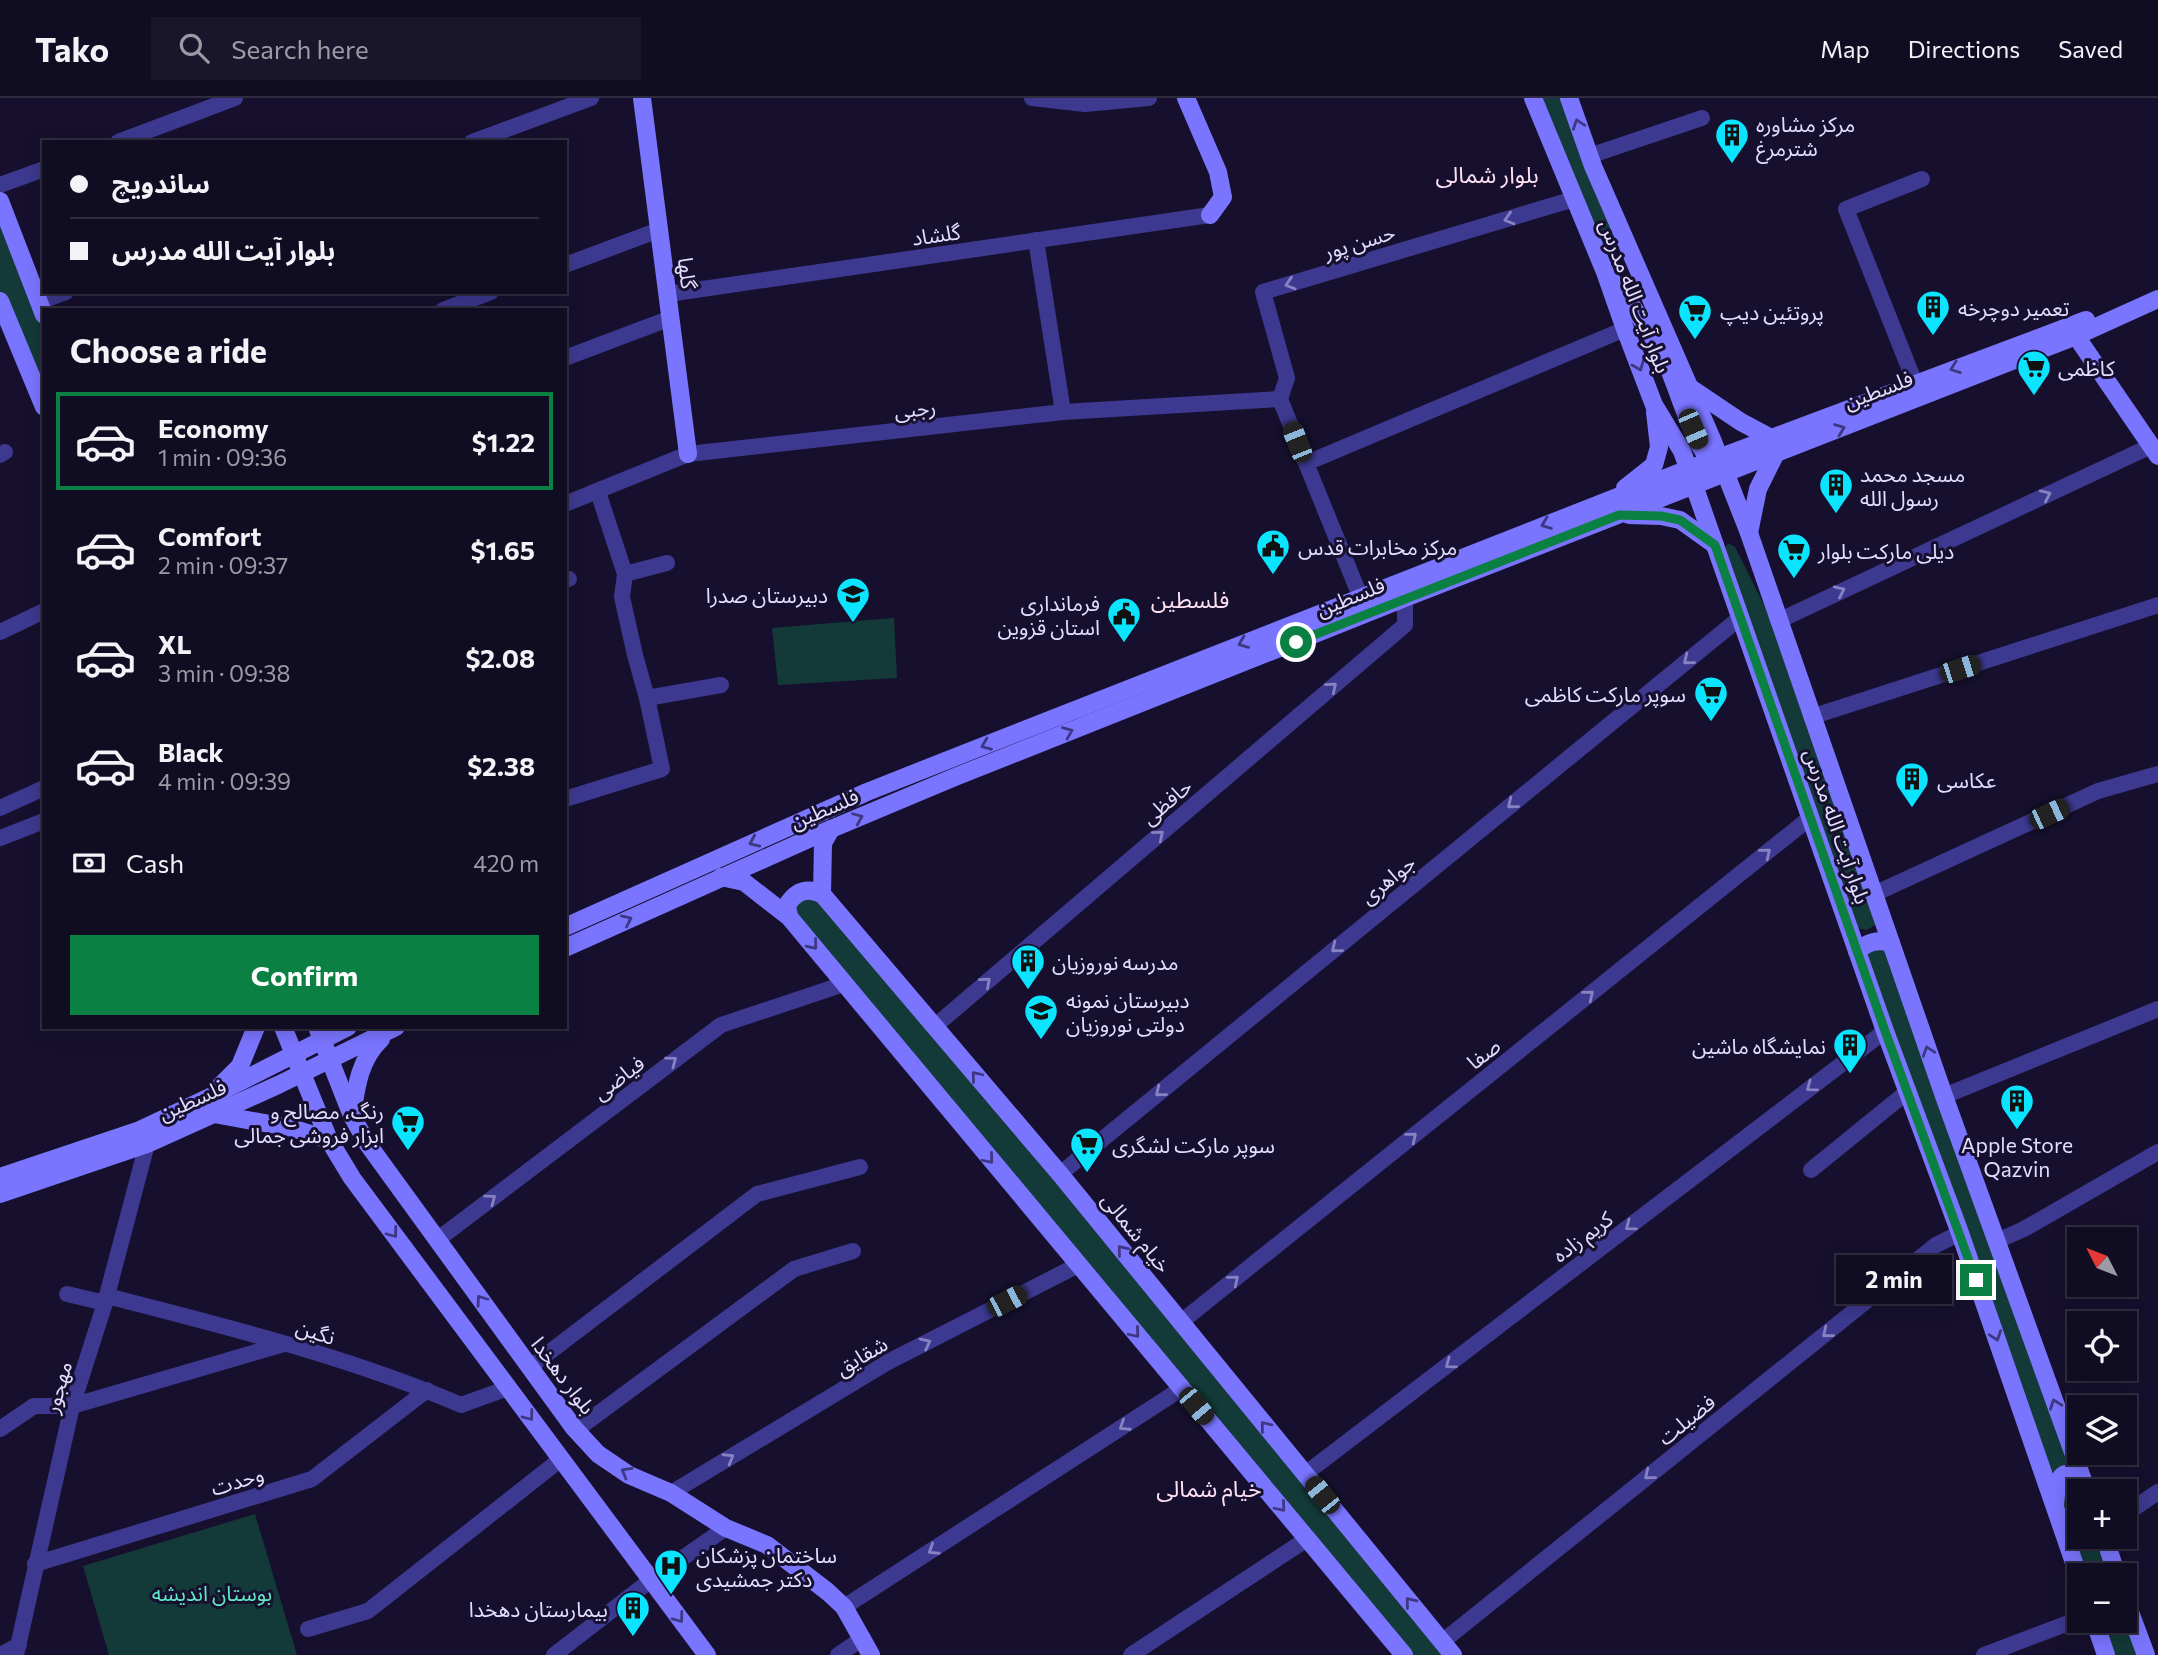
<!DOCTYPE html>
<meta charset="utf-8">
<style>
body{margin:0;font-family:Commissioner,"Noto Sans Arabic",sans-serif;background:#19152a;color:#f1f3f6;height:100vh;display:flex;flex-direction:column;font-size:26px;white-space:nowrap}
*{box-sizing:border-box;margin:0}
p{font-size:23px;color:#9c9ba5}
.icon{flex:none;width:38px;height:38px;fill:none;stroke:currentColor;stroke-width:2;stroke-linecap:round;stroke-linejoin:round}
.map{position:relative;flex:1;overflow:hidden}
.details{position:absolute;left:42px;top:210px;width:525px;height:721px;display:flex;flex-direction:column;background:#100c22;border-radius:0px;box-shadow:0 4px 18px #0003,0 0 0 2px #302c40}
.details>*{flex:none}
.banner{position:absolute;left:42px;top:42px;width:525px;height:154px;border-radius:0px;box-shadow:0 4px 18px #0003,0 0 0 2px #302c40;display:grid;align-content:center;height:154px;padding:0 28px;background:#100c22}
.needle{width:46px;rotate:312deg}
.tools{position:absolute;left:2067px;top:1129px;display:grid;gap:14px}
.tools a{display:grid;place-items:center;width:70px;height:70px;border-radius:0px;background:#100c22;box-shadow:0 4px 18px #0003,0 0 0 2px #302c40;font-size:35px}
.end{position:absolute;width:32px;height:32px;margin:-16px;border:9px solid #0b8043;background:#fff;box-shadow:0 0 0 4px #fff}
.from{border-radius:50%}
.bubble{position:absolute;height:49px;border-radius:0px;background:#100c22;box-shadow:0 4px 18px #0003,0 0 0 2px #302c40;font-size:23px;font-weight:700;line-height:49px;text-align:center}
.car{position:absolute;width:21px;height:42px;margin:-21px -10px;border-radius:9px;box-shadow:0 0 5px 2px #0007;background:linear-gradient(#222 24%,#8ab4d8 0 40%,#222 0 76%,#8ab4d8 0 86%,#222 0)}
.banner b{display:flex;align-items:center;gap:24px;height:66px;font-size:26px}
.banner b+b{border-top:2px solid #302c40}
.banner i{width:18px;height:18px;background:#f1f3f6}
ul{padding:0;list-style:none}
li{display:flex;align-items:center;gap:21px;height:98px;margin:0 14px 10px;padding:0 14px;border:4px solid transparent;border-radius:0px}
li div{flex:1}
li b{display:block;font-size:26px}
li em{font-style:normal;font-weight:700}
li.current{border-color:#0b8043}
li>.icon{width:63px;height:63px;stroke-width:1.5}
h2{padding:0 28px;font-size:32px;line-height:84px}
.pay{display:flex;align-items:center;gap:18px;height:77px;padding:0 28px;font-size:26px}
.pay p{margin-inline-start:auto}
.cta{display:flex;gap:14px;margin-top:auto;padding:14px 28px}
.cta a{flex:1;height:80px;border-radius:0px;background:#0b8043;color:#fff;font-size:28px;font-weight:700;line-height:80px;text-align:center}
header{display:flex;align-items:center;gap:42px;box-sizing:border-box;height:98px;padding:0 35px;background:#100c22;border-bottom:2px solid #302c40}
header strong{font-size:33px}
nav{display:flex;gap:38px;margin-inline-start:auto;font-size:24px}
.search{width:490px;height:63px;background:#19152a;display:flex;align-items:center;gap:18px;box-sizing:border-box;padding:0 24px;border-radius:0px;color:#9c9ba5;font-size:26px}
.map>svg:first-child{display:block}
</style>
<header>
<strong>Tako</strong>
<div class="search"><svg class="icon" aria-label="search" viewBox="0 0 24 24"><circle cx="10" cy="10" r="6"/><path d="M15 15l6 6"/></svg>Search here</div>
<nav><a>Map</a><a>Directions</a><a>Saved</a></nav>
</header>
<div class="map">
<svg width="2158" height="1557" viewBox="0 0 2158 1557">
<rect width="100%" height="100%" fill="#16102e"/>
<g fill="#133938">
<polygon points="1533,0 1569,0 1619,149 1615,156 1604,155"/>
<polygon points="0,103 44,217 44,315 0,203"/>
<polygon points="1728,445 1735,449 1790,559 1883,822 1867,832 1849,829 1724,453"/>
<polygon points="894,520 897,580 778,587 772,530"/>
<polygon points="810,792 1453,1557 1404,1557 787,807"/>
<polygon points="1891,845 2079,1393 2079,1438 2104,1439 2117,1477 2079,1477 1858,853"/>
<polygon points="255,1416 297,1557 109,1557 83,1468"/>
<polygon points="2124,1522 2146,1557 2106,1557 2094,1523"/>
</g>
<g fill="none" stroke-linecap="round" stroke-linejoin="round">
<g stroke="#3d3990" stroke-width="16">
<polyline points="1032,0 1085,6 1149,0"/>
<polyline points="118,44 235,0"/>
<polyline points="472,44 591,0"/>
<polyline points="1589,58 1702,20"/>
<polyline points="0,87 44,71"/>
<polyline points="1036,142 1063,314"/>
<polyline points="565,167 659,132"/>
<polyline points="668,196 1210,117"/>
<polyline points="39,204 66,194"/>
<polyline points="443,212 491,194"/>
<polyline points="565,260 671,220"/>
<polyline points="1915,285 1846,111 1922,81"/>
<polyline points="1280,301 1287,280 1263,194 1574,101"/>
<polyline points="1280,301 1360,498"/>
<polyline points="0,357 5,354"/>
<polyline points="1316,361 1625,231"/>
<polyline points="598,394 625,476 667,465"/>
<polyline points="565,406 688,356 1063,314 1280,301"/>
<polyline points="565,482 569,481"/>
<polyline points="1778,523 2151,348"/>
<polyline points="0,534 44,513"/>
<polyline points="647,600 721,587"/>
<polyline points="1811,619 2158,507"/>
<polyline points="565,701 662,671 647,600 635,557 622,499 625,476"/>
<polyline points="0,710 44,690"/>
<polyline points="0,740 44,723"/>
<polyline points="1874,796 2098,693 2158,676"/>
<polyline points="934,929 1405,527 1405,500"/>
<polyline points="1944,998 2158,911"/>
<polyline points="1811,1072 1907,994"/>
<polyline points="1060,1076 1741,519"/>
<polyline points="437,1142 721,927 844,886"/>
<polyline points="1997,1143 2024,1131 2158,1054"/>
<polyline points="67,1196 105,1205"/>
<path d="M107,1198C226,1229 347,1258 461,1307L508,1290"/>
<polyline points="1181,1224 1811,719"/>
<polyline points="530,1269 757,1096 860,1069"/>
<polyline points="0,1331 34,1308 72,1308 284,1246"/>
<polyline points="576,1332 794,1171 853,1153"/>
<polyline points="1305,1376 1885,933"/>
<polyline points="671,1395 888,1264 1078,1167"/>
<polyline points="2124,1417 2158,1394"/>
<polyline points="35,1466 312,1381 427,1292"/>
<polyline points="844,1509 1181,1291"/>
<polyline points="308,1531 368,1513 561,1361"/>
<polyline points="1442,1544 1936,1147 1960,1135"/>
<polyline points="0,1557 19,1547"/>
<polyline points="16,1557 72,1308 105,1205 147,1046"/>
<polyline points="554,1557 651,1482 726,1430"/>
<polyline points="838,1557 863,1540"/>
<polyline points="1131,1557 1307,1441"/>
<polyline points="1984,1557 2079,1521"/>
</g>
<g stroke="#7a75ff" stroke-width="18">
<polyline points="642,0 688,356"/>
<polyline points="1186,0 1218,74 1223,99 1210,117"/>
<polyline points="1533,0 1605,174 1625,231 1654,307 1682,353 1885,933 1960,1135 2079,1479"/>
<polyline points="1569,0 1593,68 1712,341 1749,435 1944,998 2087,1393"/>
<polyline points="0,103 44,217"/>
<path d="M1614,185C1632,208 1652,234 1665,262C1679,291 1693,351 1717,369"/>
<polyline points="0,203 44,309"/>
<polyline points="2076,238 2158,358"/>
<polyline points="1689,289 1741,324 1771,340"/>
<polyline points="1625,390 1654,367 1659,349 1655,314"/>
<polyline points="1629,417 1661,418 1680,422 1715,447"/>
<polyline points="1749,435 1758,391 1776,355"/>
<polyline points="831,731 823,745 822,796 1060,1076 1453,1557"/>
<polyline points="721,779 744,784 789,819 1404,1557"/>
<path d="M789,819L787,807C796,793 807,789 822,796"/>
<polyline points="565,829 867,694 973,652 1676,376 2086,222"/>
<polyline points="565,850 824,734 955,679 1405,500 2076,238 2158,201"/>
<path d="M1857,853C1868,844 1877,841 1891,845"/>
<polyline points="283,929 329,1042 352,1080 707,1557"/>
<polyline points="317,929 352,1018 367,1045 574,1330 598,1356 629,1377 671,1395 726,1430 767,1447 828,1494 844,1509 871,1557"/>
<polyline points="220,988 240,968 256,929"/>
<polyline points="214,1016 292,1030 329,1042"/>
<path d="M352,1018C356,990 359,962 381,941"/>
<polyline points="0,1079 140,1032 208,1000 348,929"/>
<polyline points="0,1096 147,1046 278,987 396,929"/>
<path d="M2055,1406C2057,1384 2060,1363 2084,1385"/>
<polyline points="2104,1438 2117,1477"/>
<polyline points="2124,1498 2146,1557"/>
<polyline points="2094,1522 2106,1557"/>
</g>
</g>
<defs><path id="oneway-chevron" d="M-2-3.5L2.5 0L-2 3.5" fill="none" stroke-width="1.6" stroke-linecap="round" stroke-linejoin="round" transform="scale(1.75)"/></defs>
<g stroke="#3e3882">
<use href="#oneway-chevron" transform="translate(1578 26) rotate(-109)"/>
<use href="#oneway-chevron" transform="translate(1639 268) rotate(68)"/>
<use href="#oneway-chevron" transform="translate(1955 270) rotate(160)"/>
<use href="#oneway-chevron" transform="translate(1840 331) rotate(-21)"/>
<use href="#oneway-chevron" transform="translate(1546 426) rotate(159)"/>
<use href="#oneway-chevron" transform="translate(1243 545) rotate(158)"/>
<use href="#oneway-chevron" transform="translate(1068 634) rotate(-22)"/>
<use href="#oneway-chevron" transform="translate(986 647) rotate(158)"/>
<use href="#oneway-chevron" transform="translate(858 720) rotate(-23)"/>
<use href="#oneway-chevron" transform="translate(754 744) rotate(156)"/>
<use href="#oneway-chevron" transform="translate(627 822) rotate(-25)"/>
<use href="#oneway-chevron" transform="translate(813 847) rotate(51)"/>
<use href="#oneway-chevron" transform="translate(1928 953) rotate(-109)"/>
<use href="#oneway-chevron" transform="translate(976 978) rotate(-130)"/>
<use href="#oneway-chevron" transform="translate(989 1061) rotate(50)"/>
<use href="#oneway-chevron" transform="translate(393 1135) rotate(53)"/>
<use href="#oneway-chevron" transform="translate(1122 1152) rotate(-129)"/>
<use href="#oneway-chevron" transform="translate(481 1202) rotate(-126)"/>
<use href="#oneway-chevron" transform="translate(1135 1235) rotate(50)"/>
<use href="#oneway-chevron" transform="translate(1996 1238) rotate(71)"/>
<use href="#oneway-chevron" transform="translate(2055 1306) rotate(-110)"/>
<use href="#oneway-chevron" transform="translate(529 1318) rotate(53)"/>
<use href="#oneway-chevron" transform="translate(1265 1328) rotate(-129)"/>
<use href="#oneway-chevron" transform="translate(626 1374) rotate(-150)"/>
<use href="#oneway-chevron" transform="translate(1281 1409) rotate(50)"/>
<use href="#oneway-chevron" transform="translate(1410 1504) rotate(-129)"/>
<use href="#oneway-chevron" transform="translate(679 1520) rotate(53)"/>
</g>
<g stroke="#8783c2">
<use href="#oneway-chevron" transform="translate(1509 121) rotate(163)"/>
<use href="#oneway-chevron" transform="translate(1290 186) rotate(163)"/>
<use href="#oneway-chevron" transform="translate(2046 397) rotate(-25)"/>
<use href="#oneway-chevron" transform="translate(1840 493) rotate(-25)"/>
<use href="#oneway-chevron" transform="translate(1688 562) rotate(141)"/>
<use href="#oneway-chevron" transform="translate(1332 589) rotate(-40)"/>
<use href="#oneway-chevron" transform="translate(1512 706) rotate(141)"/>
<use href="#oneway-chevron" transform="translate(1159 737) rotate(-40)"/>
<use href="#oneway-chevron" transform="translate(1766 755) rotate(-39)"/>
<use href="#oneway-chevron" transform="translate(1336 850) rotate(141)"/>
<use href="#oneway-chevron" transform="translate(986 884) rotate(-41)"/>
<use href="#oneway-chevron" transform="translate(1589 897) rotate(-39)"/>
<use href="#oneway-chevron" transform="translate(672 963) rotate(-37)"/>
<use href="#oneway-chevron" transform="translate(1811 989) rotate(143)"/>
<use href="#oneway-chevron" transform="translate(1160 994) rotate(141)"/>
<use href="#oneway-chevron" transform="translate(1412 1039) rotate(-39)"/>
<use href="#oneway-chevron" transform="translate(491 1101) rotate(-37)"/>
<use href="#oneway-chevron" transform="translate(1630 1128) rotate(143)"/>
<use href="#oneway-chevron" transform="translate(1234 1182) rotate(-39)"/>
<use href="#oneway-chevron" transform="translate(1827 1235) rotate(141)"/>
<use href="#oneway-chevron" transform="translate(926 1245) rotate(-27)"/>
<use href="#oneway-chevron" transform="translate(1450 1266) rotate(143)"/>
<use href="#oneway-chevron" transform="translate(1124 1328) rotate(147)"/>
<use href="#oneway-chevron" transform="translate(729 1360) rotate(-31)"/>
<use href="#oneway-chevron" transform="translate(1649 1377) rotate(141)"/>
<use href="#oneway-chevron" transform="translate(933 1452) rotate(147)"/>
</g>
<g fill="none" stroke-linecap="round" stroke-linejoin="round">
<polyline stroke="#0b8043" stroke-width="9" points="1296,544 1619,417 1661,418 1680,422 1715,447 1885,933 1976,1182"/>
</g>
<defs>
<g id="building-pin" transform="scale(1.75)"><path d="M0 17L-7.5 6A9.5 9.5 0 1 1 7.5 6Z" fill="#0ae4ff" stroke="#16102e"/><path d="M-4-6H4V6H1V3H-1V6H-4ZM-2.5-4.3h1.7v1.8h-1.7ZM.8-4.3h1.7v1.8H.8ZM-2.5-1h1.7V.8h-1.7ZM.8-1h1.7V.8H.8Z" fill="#111"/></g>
<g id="supermarket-pin" transform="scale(1.75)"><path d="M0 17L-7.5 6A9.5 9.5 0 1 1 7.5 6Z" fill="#0ae4ff" stroke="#16102e"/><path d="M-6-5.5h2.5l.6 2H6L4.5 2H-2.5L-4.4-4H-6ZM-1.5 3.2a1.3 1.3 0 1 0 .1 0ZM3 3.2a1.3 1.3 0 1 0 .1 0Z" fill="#111"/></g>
<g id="civic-pin" transform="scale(1.75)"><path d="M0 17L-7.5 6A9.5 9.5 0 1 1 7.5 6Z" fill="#0ae4ff" stroke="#16102e"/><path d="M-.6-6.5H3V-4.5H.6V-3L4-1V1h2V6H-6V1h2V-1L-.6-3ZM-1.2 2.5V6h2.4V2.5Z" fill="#111"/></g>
<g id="school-pin" transform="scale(1.75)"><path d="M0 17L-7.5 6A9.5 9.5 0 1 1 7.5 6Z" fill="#0ae4ff" stroke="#16102e"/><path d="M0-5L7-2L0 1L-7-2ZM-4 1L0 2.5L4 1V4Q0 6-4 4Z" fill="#111"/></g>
<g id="hospital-pin" transform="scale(1.75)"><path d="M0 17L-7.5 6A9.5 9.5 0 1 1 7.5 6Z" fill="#0ae4ff" stroke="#16102e"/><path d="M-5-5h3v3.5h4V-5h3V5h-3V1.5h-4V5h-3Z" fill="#111"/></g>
</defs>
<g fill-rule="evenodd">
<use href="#building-pin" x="1732" y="37"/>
<use href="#building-pin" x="1933" y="209"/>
<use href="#supermarket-pin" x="1695" y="213"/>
<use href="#supermarket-pin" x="2034" y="269"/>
<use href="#building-pin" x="1836" y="387"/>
<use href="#civic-pin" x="1273" y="448"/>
<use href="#supermarket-pin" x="1794" y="452"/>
<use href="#school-pin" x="853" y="496"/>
<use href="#civic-pin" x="1124" y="516"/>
<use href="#supermarket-pin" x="1711" y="595"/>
<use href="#building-pin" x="1912" y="681"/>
<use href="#building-pin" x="1028" y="863"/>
<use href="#school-pin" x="1041" y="913"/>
<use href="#building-pin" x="1850" y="947"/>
<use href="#building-pin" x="2017" y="1003"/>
<use href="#supermarket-pin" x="408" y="1024"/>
<use href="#supermarket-pin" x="1087" y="1046"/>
<use href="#hospital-pin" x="671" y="1468"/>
<use href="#building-pin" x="633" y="1510"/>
</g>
<g text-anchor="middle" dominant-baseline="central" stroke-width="6" stroke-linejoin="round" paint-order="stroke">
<g font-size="21" fill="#e2deff" stroke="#16102e" text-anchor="start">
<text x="1756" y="25">مرکز مشاوره<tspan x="1756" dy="24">شترمرغ</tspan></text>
<text x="1958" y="209">تعمیر دوچرخه</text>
<text x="1720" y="213">پروتئین دیپ</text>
<text x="2058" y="269">کاظمی</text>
<text x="1860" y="375">مسجد محمد<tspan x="1860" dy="24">رسول الله</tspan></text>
<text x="1298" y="448">مرکز مخابرات قدس</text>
<text x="1818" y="452">دیلی مارکت بلوار</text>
<text x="828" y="496" text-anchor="end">دبیرستان صدرا</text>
<text x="1100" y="504" text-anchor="end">فرمانداری<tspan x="1100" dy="24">استان قزوین</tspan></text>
<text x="1686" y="595" text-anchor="end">سوپر مارکت کاظمی</text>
<text x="1937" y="681">عکاسی</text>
<text x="1052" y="863">مدرسه نوروزیان</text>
<text x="1066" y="901">دبیرستان نمونه<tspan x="1066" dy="24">دولتی نوروزیان</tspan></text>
<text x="1826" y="947" text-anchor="end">نمایشگاه ماشین</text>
<text x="384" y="1012" text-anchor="end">رنگ، مصالح و<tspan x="384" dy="24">ابزار فروشی جمالی</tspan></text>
<text x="1112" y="1046">سوپر مارکت لشگری</text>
<text x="2017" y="1046" text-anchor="middle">Apple Store<tspan x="2017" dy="24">Qazvin</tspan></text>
<text x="696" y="1456">ساختمان پزشکان<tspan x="696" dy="24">دکتر جمشیدی</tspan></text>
<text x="608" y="1510" text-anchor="end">بیمارستان دهخدا</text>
</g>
<g font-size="21" fill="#e2deff" stroke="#16102e">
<text transform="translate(936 136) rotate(-8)">گلشاد</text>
<text transform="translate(1359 143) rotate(-17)">حسن پور</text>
<text transform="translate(688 175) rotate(83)">گلها</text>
<text transform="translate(1636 198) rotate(69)">بلوار آیت الله مدرس</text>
<text transform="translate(1878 291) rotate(-21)">فلسطین</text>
<text transform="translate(915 310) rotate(-6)">رجبی</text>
<text transform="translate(1350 498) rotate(-22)">فلسطین</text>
<text transform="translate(1166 703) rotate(-40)">حافظی</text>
<text transform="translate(824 710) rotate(-23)">فلسطین</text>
<text transform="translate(1838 728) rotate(71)">بلوار آیت الله مدرس</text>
<text transform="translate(1387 781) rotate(-39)">جواهری</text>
<text transform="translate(1483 955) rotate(-39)">صفا</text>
<text transform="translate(618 979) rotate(-37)">فیاضی</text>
<text transform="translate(192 1001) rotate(-24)">فلسطین</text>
<text transform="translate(1137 1134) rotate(51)">خیام شمالی</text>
<text transform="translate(1582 1138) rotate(-37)">کریم زاده</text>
<text transform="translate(316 1233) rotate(18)">نگین</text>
<text transform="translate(861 1257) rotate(-30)">شقایق</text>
<text transform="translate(564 1277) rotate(53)">بلوار دهخدا</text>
<text transform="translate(57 1289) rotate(-74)">مهجور</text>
<text transform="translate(1686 1321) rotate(-39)">فضیلت</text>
<text transform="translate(237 1382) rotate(-17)">وحدت</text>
</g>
<g font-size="21" fill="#61e8c8" stroke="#16102e">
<text x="212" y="1494">بوستان اندیشه</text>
</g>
<g font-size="23" fill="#ffe0f3" stroke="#16102e">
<text x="1487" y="76">بلوار شمالی</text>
<text x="1190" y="501">فلسطین</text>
<text x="1209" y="1390">خیام شمالی</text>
</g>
</g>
</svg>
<div class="tools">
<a><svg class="needle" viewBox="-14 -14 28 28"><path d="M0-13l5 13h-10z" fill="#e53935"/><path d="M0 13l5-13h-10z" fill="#9c9ba5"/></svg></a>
<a><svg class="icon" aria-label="locate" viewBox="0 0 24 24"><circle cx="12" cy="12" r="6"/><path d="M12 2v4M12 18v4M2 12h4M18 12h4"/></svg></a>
<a><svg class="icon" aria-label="layers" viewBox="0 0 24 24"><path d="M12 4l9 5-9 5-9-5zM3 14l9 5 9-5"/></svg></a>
<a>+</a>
<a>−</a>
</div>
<i class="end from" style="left:1296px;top:544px"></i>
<i class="end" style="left:1976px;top:1182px"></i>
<div class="bubble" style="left:1836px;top:1157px;width:116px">2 min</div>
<i class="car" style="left:1693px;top:331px;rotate:157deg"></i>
<i class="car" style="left:1297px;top:344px;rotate:338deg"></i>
<i class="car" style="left:1960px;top:571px;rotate:72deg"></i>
<i class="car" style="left:2049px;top:716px;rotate:65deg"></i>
<i class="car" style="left:1007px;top:1203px;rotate:63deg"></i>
<i class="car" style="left:1196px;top:1308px;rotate:140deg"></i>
<i class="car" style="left:1322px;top:1397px;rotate:321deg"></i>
<div class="banner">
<b><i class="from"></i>ساندویچ</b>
<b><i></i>بلوار آیت الله مدرس</b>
</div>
<section class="details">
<h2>Choose a ride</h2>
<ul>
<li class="current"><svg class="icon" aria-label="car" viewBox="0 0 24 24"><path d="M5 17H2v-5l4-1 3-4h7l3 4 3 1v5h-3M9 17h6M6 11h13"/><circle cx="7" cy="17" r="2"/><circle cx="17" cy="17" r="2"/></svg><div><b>Economy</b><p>1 min · 09:36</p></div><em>$1.22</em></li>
<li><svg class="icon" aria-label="car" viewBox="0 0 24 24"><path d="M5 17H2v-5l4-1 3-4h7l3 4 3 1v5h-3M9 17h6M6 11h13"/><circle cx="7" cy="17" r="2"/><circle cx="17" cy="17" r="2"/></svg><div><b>Comfort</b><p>2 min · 09:37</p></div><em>$1.65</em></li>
<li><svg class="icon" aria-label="car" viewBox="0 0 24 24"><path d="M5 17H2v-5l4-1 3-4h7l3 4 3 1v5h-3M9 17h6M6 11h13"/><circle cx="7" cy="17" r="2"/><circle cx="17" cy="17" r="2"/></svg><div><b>XL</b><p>3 min · 09:38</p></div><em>$2.08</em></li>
<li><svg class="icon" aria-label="car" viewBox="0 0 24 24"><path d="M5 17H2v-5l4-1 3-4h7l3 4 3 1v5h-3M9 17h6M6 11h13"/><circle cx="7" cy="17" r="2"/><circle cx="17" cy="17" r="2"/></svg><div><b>Black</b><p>4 min · 09:39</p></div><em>$2.38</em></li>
</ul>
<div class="pay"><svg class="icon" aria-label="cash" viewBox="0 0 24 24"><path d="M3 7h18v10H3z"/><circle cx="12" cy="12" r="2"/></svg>Cash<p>420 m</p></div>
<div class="cta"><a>Confirm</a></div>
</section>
</div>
